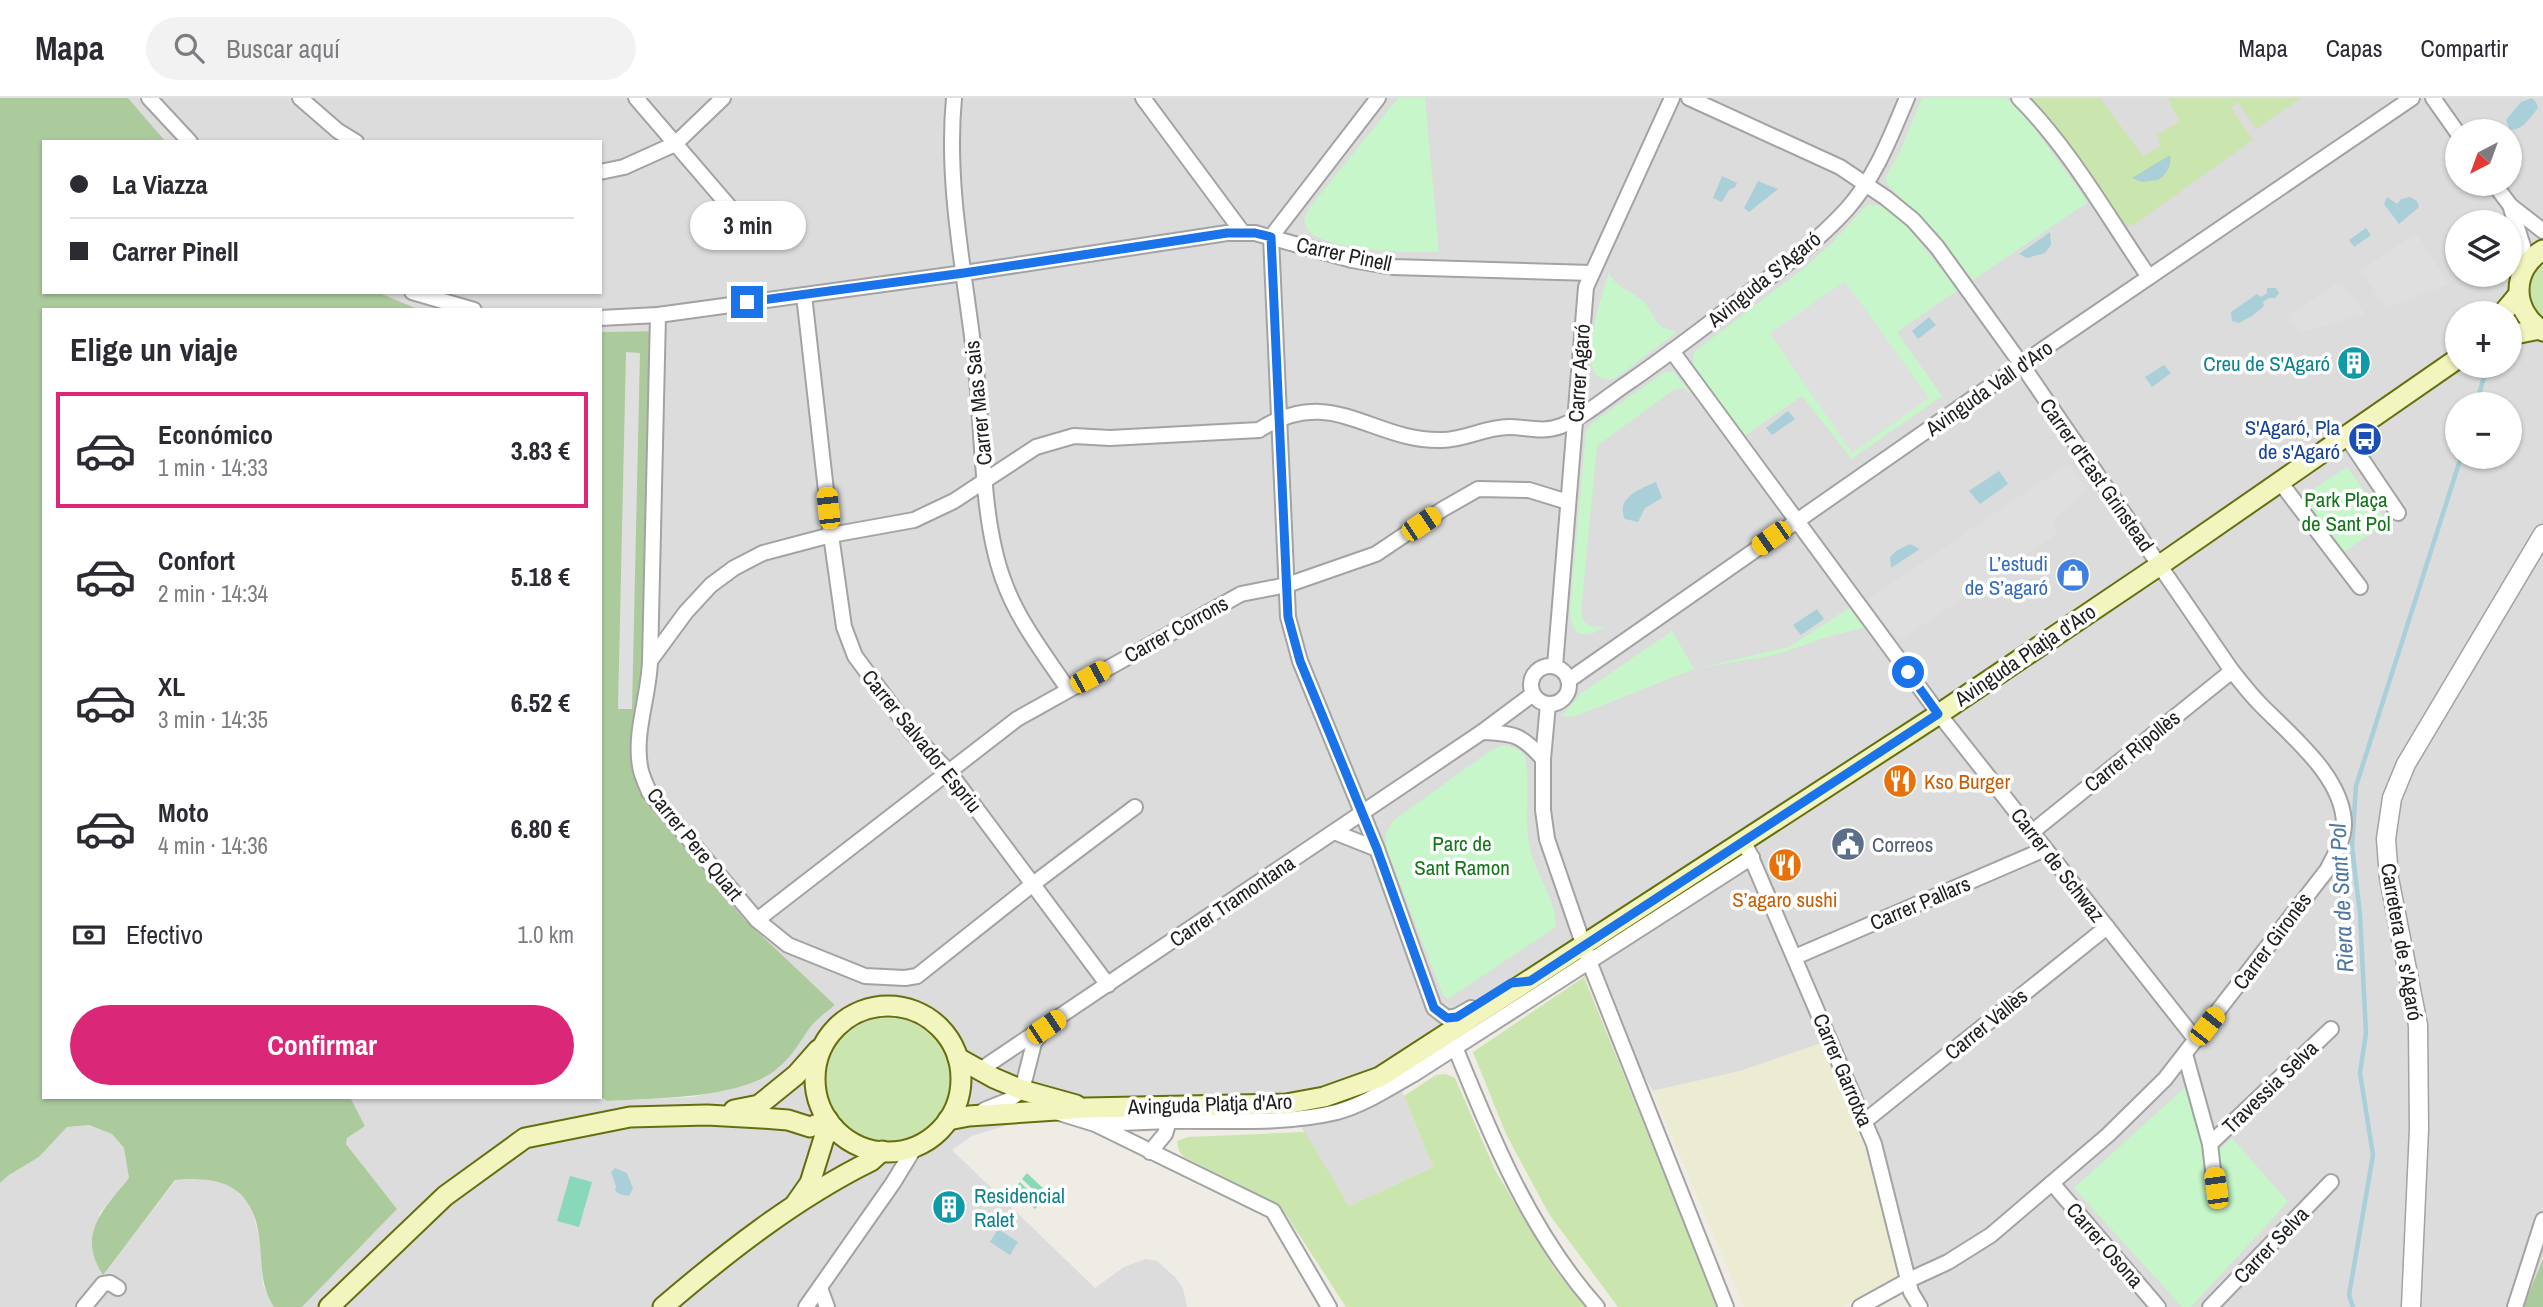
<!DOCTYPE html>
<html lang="es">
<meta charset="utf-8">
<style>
body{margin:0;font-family:"Archivo Narrow",sans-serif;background:#f2f2f3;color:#2b2b33;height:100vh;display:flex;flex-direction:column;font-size:26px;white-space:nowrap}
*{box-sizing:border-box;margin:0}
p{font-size:23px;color:#7c7c81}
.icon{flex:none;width:38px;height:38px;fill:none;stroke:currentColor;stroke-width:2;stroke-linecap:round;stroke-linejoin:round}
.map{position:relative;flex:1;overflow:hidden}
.sheet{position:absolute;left:42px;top:210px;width:560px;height:791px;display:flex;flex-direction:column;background:#fff;border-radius:0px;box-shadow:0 2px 5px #0004}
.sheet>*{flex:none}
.banner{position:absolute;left:42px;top:42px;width:560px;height:154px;border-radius:0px;box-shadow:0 2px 5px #0004;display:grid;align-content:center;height:154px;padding:0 28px;background:#fff}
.needle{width:46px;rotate:221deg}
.fabs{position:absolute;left:2445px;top:21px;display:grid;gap:14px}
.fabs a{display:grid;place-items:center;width:77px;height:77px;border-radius:50%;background:#fff;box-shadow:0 2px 5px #0004;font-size:35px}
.end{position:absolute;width:32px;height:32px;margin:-16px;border:9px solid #1a73e8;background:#fff;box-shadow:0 0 0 4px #fff}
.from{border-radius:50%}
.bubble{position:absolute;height:49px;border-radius:24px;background:#fff;box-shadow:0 2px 5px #0004;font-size:23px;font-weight:700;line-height:49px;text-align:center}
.car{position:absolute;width:21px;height:42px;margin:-21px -10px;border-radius:9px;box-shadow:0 0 5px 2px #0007;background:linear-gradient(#f5c518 24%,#345 0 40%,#f5c518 0 76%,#345 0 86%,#f5c518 0)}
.banner b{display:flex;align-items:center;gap:24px;height:66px;font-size:26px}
.banner b+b{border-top:2px solid #e1e1e2}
.banner i{width:18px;height:18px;background:#2b2b33}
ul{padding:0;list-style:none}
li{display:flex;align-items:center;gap:21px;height:116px;margin:0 14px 10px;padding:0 14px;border:4px solid transparent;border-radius:0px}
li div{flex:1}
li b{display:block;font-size:26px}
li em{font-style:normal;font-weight:700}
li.selected{border-color:#db2777}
li>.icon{width:63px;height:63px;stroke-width:1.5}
h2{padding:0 28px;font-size:32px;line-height:84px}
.pay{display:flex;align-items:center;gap:18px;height:77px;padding:0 28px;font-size:26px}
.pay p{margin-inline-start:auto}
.cta{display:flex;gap:14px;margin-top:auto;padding:14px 28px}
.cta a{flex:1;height:80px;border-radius:42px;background:#db2777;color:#fff;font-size:28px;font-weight:700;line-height:80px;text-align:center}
header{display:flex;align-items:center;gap:42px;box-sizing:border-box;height:98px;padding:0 35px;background:#fff;border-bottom:2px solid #e1e1e2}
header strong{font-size:33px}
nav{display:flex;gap:38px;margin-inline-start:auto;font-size:24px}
.search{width:490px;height:63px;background:#f2f2f3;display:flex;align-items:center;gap:18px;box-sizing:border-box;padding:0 24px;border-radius:38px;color:#7c7c81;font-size:26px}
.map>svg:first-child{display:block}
</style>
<header>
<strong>Mapa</strong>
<div class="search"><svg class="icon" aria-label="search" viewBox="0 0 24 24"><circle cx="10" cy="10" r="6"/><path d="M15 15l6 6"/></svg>Buscar aquí</div>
<nav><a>Mapa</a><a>Capas</a><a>Compartir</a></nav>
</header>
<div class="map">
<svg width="2543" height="1209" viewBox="0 0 2543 1209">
<rect width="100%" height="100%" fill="#efece6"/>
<g fill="#dddcdc" fill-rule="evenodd">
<path d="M128,0H2543V1161L2523,1209H1931L1923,1196L1896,1181L1899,1174L1882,1108V1098L1864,1045L1829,963L1740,973L1653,993L1576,865L1397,981L1433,1069L1349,1108L1294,1017L1014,1025L972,1038L952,1052L1095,1190L1124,1169L1146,1161L1157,1163L1175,1179L1183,1190L1187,1209H302L397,1111L346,1046L347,1040L365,1028L350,999L600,998L607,1003L693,999L736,989L778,971L812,926L835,907L744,821L662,723L636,663L658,233L600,234V212H420L377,194H600V44H166ZM2457,33H2510V86H2457ZM2457,124H2510V177H2457ZM2457,215H2510V268H2457ZM2457,306H2510V359H2457Z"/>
<polygon points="89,1027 112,1036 124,1050 129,1080 99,1116 103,1176 176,1082 202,1080 227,1085 250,1105 260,1142 263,1187 274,1209 0,1209 0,1085 9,1077 39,1059 67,1029"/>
</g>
<polygon fill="#ebecd2" points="1821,945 1870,1063 1882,1098 1882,1108 1899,1174 1896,1181 1842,1209 1744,1209 1653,993 1740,973"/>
<g fill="#cbe5af">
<polygon points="2030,0 2100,0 2143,58 2160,48 2157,37 2180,23 2167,0 2301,0 2256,31 2238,4 2231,10 2253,42 2132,128 2125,128 2085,67"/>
<path d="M2543,164V221C2527,205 2523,180 2543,164Z"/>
<polygon points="1584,879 1718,1209 1618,1209 1549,1116 1506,1036 1473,954"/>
<circle cx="888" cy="983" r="63"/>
<polygon points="1446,976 1455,980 1495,1072 1553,1169 1585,1209 1346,1209 1285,1115 1272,1103 1184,1059 1179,1053 1177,1043 1188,1039 1305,1034 1349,1108 1433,1069 1404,998 1436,977"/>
</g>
<g fill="#abcb9d">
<path d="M0,0H128L166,44H44V194H377L420,212H44V999H350L365,1028L347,1040L346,1046L397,1111L302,1209H274C261,1189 262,1169 260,1146C255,1092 227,1077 175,1082L103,1177C76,1136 104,1111 129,1080L124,1050L112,1036L89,1027L67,1029L39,1059L9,1077L0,1085Z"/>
<path d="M658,233L649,562L636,664L662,723L744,821L835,907C828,913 818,920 811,928C801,942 792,959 778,970C743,1001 652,1000 607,1003L600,998V234Z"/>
<polygon points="2543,1161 2543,1209 2523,1209"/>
</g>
<g fill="#c6f6c9">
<path d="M1398,0H1425L1439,154C1413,155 1324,153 1308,132C1306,129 1305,125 1304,122L1310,109Z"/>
<polygon points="1922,0 2006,0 2027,20 2088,104 1973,182 1938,136 1887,86 1886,78 1899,56"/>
<polygon points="1867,107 1881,107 1905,126 1958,192 1897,234 1942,298 1850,362 1851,360 1802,298 1744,338 1692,268 1694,254 1804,170 1833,144"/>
<path d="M1609,174C1615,190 1633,193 1644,204C1651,211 1653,222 1661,228C1666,231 1671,232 1677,234L1616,280C1568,294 1603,194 1609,174Z"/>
<path d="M1668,273L1674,274L1692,297L1683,290L1673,292L1597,348L1581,513L1584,524L1594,529L1604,528C1586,544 1570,537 1570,513L1586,334L1591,326L1663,275Z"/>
<polygon points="2347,369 2387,424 2344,454 2302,399"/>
<polygon points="1849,510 1864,530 1827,539 1775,557 1694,571 1573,619 1562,618 1580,596 1672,533 1694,571 1789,549"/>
<path d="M1504,647L1516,650L1525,657C1531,688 1523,719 1530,751C1536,778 1556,801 1556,829L1448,901L1443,897L1386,749V735L1394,722L1490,653Z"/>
<polygon points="2192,983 2209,1097 2225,1097 2216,1056 2232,1040 2288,1104 2191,1209 2182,1209 2074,1090"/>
</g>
<g fill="#89d8b9">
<polygon points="1027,1075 1049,1096 1044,1102 1022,1081"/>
<polygon points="570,1078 592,1084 579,1129 557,1123"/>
<polygon points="1020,1084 1041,1105 1035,1111 1014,1090"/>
</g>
<g fill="#dfdfdf">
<polygon points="2416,135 2449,186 2387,210 2360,172"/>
<polygon points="1845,183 1929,300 1852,355 1770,235"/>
<polygon points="2341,183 2365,216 2300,235 2286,218"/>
<polygon points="626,254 640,255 632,611 618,611"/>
<polygon points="2069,365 2087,393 2053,422 2056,437 1899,543 1867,501"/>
</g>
<g fill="#a9cfd9">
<path d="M2532,0L2536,4L2538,10C2530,20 2523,32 2510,32L2506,22L2521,4Z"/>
<path d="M2170,57C2172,67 2167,76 2158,82L2142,84L2132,80Z"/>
<polygon points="1722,78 1737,85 1735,89 1729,92 1722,104 1713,100"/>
<polygon points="1758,83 1778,91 1749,114 1744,110"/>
<polygon points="2387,99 2397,106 2401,101 2410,99 2417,103 2419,109 2399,126 2384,106"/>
<polygon points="2366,130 2371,137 2354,149 2349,142"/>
<polygon points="2050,134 2051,147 2045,155 2027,160 2019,156"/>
<polygon points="2267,190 2276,190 2279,195 2275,200 2269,200 2263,204 2264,208 2252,218 2239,225 2232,223 2231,214 2257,196 2261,199 2267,195"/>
<polygon points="1929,219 1936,227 1918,241 1912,233"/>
<polygon points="2164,267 2171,275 2152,289 2145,279"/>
<polygon points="1788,313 1795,321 1772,337 1766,330"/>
<polygon points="1999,373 2008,386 1980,406 1969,393"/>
<path d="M1656,384L1662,400L1645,410L1638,424L1625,421C1615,400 1641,390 1656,384Z"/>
<polygon points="1910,446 1920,451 1891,470 1890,459 1896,453"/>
<polygon points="1817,511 1824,521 1801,537 1793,527"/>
<polygon points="615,1070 627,1075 633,1090 629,1098 619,1096 615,1092 616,1088 611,1074"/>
<polygon points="998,1131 1018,1144 1010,1157 990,1144"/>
</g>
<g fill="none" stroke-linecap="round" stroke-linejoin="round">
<g stroke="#a9cfd9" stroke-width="4.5">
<polyline points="2476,306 2487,269"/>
<polyline points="2353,1209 2349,1197 2373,1057 2360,975 2366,935 2360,817 2352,749 2356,688 2461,359"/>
</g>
<g stroke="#a3a3a3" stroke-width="18">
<g id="minor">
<polyline points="149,0 190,44"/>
<polyline points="300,0 338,33 356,44"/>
<polyline points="636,0 740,121"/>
<path d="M954,0C945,94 968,188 977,281C983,343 982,423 1003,481C1017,521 1044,556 1068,591"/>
<polyline points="1143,0 1243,135"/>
<polyline points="1378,0 1271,139 1288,519 1300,563 1377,751 1434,910 1447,920 1457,918 1471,910"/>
<path d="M1689,0L1840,69L1886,100L1913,122L1937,149L2022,267L2232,573C2241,584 2250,596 2260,606C2290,637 2344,679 2344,727C2343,743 2335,757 2327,772L2165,981L2108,1037L1991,1137L1948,1164L1909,1182L1860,1209"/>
<path d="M2019,0C2071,52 2107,118 2149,179"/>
<polyline points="2433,0 2457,34"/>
<polyline points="600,74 624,69 675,46 723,0"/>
<polyline points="2494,86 2510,107 2528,164"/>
<polyline points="2511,108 2543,133"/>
<polyline points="412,194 474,212"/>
<polyline points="804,197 831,437 844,529 855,558 912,635 949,674 1108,887"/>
<path d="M658,217L650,563C649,598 634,634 640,668C641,677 646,686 649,694L757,822L788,847L865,878L905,880L917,878L1033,786L1135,709"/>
<polyline points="600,220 658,217 964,175 1227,135 1255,135 1352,162 1393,169 1592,175"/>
<polyline points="1672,253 1939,616 2196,942"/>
<polyline points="2346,338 2398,415"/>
<polyline points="2280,384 2360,489"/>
<path d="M650,563L686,514L711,487L734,470L763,455L831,437L914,422L954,403L1036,349L1074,338L1110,340L1259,332C1332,285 1372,344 1442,342C1465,342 1485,329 1509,329C1527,329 1543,335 1561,328C1586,318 1609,297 1632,282C1669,256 1706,228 1742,200C1778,173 1816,145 1847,111C1876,78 1890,40 1907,0"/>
<circle cx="1550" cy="587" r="19"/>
<polyline points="1555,568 1586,189 1672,0"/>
<polyline points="1569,582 2045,250 2412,0"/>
<polyline points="1548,606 1543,661 1543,712 1547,741 1589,863 1726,1209"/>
<path d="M1482,634C1514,635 1522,637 1543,661"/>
<polyline points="1334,734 1377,751"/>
<polyline points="2032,734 2232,573"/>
<polyline points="1748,752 1874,1046 1911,1194 1920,1209"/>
<polyline points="757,822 1017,621 1241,496 1287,487 1376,456 1443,411 1478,391 1529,392 1568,404"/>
<polyline points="1795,859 2045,751"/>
<path d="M1455,949C1492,1040 1530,1134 1597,1209"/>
<polyline points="2185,956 2210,1046 2215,1090"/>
<polyline points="980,972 1482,634 1533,596"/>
<polyline points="984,1012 1009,1002 1022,992 1034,945 1042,934"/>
<polyline points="1056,1014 1095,1026 1273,1113 1329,1209"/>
<polyline points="1865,1023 2107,829"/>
<polyline points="1096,1026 1169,1023"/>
<polyline points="2210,1046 2331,931"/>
<path d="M1150,1054L1165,1036L1169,1023C1224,1022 1283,1027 1337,1014C1364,1007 1390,989 1414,976L1752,759"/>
<polyline points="2052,1085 2158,1209"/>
<polyline points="820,1190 827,1209"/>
<polyline points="84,1209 103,1186 110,1185 118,1190"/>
<polyline points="806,1209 893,1085 915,1049"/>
<polyline points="2210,1209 2331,1084"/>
<polyline points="2515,1209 2543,1122"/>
</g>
</g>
<g stroke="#a3a3a3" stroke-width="21">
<polyline id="tertiary" points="2411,1209 2419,1031 2418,927 2389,780 2386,741 2392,700 2406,666 2543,436"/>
</g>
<g stroke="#666f0d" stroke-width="23">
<g id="secondary">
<path d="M2543,152C2511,171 2511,213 2543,233"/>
<polyline points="2503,215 2518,197"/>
<polyline points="2510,237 2540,231"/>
<circle cx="888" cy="981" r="73"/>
<polyline points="958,960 994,980 1022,992 1076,1007"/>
<polyline points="734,1012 759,1007 796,977 818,952"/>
<polyline points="948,1022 969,1018 1086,1010 1286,1006 1324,999 1380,979 1939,616 2160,467 2457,261"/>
<polyline points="796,1105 810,1085 824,1040 833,1029"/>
<polyline points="329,1209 445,1098 525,1040 630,1019 707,1017 761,1020 788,1022 810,1029 828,1022"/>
<path d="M663,1209C726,1155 796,1100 871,1063L882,1053"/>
</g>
</g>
<use href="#minor" stroke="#fff" stroke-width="14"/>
<use href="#tertiary" stroke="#fff" stroke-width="18"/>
<use href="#secondary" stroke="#f3f5be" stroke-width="19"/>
</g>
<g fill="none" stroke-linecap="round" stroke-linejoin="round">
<polyline stroke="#1a73e8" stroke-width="9" points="747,204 964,175 1227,135 1255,135 1271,139 1288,519 1300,563 1377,751 1434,910 1447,920 1457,919 1511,885 1530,883 1938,616 1908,574"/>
</g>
<defs>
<g id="building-disc" transform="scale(1.75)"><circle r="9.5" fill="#0f9aa8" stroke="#fff"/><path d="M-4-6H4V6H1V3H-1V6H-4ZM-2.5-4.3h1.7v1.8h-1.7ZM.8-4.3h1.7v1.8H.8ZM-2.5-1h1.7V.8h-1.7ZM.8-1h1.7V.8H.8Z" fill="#fff"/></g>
<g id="bus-disc" transform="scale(1.75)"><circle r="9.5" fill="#1a4fb4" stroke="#fff"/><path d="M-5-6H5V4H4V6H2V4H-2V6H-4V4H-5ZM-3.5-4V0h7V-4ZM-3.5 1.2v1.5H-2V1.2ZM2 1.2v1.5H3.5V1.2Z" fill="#fff"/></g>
<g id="shop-disc" transform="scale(1.75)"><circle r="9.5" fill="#3f7fe0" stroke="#fff"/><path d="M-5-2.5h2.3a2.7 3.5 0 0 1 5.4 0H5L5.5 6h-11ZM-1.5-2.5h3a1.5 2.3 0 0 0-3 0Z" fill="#fff"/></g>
<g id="restaurant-disc" transform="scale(1.75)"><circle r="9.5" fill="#e8710a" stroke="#fff"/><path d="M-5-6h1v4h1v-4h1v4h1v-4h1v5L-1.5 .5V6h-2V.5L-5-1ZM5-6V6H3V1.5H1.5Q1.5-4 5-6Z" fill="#fff"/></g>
<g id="civic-disc" transform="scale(1.75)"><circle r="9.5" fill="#5c6f8a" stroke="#fff"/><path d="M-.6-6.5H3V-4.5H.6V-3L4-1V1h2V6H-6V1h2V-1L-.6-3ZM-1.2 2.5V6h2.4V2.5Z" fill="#fff"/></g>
</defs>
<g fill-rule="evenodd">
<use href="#building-disc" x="2354" y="265"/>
<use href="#bus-disc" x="2365" y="341"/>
<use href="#shop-disc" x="2073" y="477"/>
<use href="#restaurant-disc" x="1900" y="683"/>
<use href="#civic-disc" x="1848" y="746"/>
<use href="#restaurant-disc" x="1785" y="767"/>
<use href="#building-disc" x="949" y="1109"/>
</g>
<g text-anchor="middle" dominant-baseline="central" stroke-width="7" stroke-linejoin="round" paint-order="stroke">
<g font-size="21" fill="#1f1f1f" stroke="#fff">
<text transform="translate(1344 156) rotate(12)">Carrer Pinell</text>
<text transform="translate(1764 181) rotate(-39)">Avinguda S'Agaró</text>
<text transform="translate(1579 275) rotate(-86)">Carrer Agaró</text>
<text transform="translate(1989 290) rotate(-35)">Avinguda Vall d'Aro</text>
<text transform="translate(978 305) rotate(-96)">Carrer Mas Sais</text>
<text transform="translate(2097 377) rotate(55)">Carrer d'East Grinstead</text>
<text transform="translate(1176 531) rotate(-29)">Carrer Corrons</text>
<text transform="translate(2025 557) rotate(-34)">Avinguda Platja d'Aro</text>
<text transform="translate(922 643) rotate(51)">Carrer Salvador Espriu</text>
<text transform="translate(2132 653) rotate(-39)">Carrer Ripollès</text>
<text transform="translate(695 746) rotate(51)">Carrer Pere Quart</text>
<text transform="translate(2058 767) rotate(52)">Carrer de Schwaz</text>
<text transform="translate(1232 803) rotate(-34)">Carrer Tramontana</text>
<text transform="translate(1920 805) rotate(-23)">Carrer Pallars</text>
<text transform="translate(2272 843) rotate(-53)">Carrer Gironès</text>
<text transform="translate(2402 844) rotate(80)">Carretera de s'Agaró</text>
<text transform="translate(1986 926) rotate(-39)">Carrer Vallès</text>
<text transform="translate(1843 972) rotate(67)">Carrer Garrotxa</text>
<text transform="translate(2270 989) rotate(-44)">Travessia Selva</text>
<text transform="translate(1210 1006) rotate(-2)">Avinguda Platja d'Aro</text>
<text transform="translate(2105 1147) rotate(49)">Carrer Osona</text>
<text transform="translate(2271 1147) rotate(-46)">Carrer Selva</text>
</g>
<g font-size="21" fill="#0d838f" stroke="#fff" text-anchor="end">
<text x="2330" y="265">Creu de S'Agaró</text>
<text x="974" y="1097" text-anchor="start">Residencial<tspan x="974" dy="24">Ralet</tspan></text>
</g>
<g font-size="21" fill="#164399" stroke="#fff" text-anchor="end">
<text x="2340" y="329">S'Agaró, Pla<tspan x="2340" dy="24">de s'Agaró</tspan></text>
</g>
<g font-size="21" fill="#13761a" stroke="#fff">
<text x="2346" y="401">Park Plaça<tspan x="2346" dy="24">de Sant Pol</tspan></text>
<text x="1462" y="745">Parc de<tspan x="1462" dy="24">Sant Ramon</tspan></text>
</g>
<g font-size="21" fill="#366cbe" stroke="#fff" text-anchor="end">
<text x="2048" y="465">L’estudi<tspan x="2048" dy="24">de S’agaró</tspan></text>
</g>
<g font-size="21" fill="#c56008" stroke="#fff" text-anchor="start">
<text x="1924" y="683">Kso Burger</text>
<text x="1785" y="801" text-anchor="middle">S’agaro sushi</text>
</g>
<g font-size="21" fill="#4e5e75" stroke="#fff" text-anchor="start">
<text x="1872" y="746">Correos</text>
</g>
<g font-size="23" font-style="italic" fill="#4f79a0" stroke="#fff">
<text transform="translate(2341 800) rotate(-93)">Riera de Sant Pol</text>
</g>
</g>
</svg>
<div class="fabs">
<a><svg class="needle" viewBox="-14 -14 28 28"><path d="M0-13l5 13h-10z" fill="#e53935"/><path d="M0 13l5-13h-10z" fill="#7c7c81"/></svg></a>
<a><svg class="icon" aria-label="layers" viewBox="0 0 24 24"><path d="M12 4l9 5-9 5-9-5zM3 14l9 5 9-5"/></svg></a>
<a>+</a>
<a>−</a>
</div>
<i class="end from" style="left:1908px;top:574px"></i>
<i class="end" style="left:747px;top:204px"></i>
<div class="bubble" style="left:690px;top:103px;width:116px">3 min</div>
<i class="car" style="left:828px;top:410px;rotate:354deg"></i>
<i class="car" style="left:1421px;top:426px;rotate:56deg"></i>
<i class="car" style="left:1771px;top:440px;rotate:235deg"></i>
<i class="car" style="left:1090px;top:579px;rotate:61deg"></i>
<i class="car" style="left:2207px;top:928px;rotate:38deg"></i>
<i class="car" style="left:1046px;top:929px;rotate:56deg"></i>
<i class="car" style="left:2216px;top:1090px;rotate:352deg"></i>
<div class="banner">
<b><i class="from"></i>La Viazza</b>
<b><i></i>Carrer Pinell</b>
</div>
<section class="sheet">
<h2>Elige un viaje</h2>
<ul>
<li class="selected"><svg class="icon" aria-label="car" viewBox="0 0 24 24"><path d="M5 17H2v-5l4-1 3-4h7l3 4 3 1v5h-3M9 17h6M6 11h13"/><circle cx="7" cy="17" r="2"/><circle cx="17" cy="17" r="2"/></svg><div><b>Económico</b><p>1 min · 14:33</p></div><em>3.83 €</em></li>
<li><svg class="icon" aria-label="car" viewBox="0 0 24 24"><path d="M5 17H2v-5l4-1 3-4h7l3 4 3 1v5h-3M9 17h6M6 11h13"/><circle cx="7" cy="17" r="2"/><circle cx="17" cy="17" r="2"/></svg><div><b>Confort</b><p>2 min · 14:34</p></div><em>5.18 €</em></li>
<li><svg class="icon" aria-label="car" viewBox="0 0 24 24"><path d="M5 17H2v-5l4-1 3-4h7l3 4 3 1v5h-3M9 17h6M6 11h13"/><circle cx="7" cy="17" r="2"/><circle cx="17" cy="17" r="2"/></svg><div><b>XL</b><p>3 min · 14:35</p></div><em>6.52 €</em></li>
<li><svg class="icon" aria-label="car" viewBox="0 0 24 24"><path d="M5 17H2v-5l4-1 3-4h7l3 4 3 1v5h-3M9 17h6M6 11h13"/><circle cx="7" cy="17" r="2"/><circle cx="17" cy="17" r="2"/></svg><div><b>Moto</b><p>4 min · 14:36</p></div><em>6.80 €</em></li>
</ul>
<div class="pay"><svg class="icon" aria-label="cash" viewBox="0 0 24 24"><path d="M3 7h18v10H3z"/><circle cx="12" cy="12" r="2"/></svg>Efectivo<p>1.0 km</p></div>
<div class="cta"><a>Confirmar</a></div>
</section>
</div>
